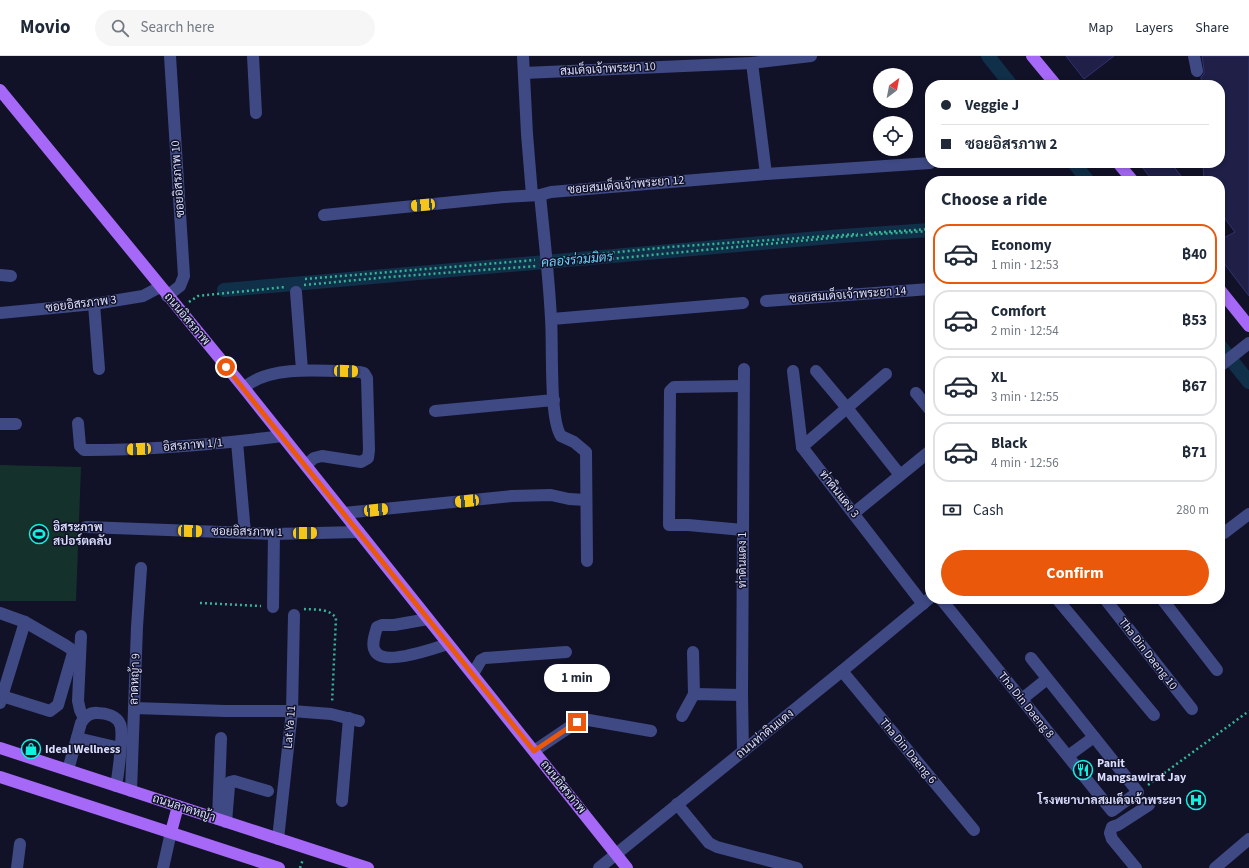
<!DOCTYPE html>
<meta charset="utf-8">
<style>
body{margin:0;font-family:"Source Sans 3",Sarabun,sans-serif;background:#f6f6f7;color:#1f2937;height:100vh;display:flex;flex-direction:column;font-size:15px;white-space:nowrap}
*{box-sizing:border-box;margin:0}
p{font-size:13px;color:#747a83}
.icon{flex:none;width:22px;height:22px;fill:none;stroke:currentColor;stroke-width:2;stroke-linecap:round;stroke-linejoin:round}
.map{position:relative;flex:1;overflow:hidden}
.panel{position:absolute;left:925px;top:120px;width:300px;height:428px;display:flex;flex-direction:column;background:#fff;border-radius:16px;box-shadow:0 2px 6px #0003}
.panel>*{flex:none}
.hud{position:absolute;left:925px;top:24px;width:300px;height:88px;border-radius:16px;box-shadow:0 2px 6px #0003;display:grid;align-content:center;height:88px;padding:0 16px;background:#fff}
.needle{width:26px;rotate:32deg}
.buttons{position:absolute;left:873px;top:12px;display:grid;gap:8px}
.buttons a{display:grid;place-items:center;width:40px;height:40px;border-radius:50%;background:#fff;box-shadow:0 2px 6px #0003;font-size:20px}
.end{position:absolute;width:18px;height:18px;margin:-9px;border:5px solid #ea580c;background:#fff;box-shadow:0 0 0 2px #fff}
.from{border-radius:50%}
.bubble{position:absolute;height:28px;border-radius:14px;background:#fff;box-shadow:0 2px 6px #0003;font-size:13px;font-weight:700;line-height:28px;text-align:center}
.car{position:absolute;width:12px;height:24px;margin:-12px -6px;border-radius:5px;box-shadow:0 0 3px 1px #0007;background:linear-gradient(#f5c518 24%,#345 0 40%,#f5c518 0 76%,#345 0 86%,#f5c518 0)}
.hud b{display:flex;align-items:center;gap:14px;height:38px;font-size:15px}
.hud b+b{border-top:1px solid #e0e1e3}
.hud i{width:10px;height:10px;background:#1f2937}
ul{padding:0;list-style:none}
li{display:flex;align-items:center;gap:12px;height:60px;margin:0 8px 6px;padding:0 8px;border:2px solid #e0e1e3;border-radius:16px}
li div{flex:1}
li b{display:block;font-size:15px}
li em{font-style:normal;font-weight:700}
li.active{border-color:#ea580c}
li>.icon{width:36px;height:36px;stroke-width:1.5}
h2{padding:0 16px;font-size:18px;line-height:48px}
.pay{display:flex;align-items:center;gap:10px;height:44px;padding:0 16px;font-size:15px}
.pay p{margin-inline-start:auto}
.button{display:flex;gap:8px;margin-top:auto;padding:8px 16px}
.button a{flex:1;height:46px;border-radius:24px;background:#ea580c;color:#fff;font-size:16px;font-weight:700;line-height:46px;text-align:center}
header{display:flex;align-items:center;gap:24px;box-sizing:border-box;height:56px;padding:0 20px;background:#fff;border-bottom:1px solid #e0e1e3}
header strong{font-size:19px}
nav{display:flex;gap:22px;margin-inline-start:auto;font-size:14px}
.search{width:280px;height:36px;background:#f6f6f7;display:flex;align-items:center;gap:10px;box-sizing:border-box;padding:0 14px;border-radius:22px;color:#747a83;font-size:15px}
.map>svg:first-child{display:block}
</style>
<header>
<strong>Movio</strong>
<div class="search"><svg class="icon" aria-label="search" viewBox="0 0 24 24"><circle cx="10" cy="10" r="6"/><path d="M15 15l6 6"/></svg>Search here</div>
<nav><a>Map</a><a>Layers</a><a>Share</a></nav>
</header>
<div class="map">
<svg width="1249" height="812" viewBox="0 0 1249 812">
<rect width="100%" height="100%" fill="#111228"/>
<polygon fill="#15312b" points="0,409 81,411 76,545 0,545"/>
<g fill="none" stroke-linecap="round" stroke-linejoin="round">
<g stroke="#102f48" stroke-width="14">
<polyline points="988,0 1011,29"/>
<polyline points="1074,107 1088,125"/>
<polyline points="224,234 842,180 930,174"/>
<polyline points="1220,290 1249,326"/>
</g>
</g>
<g fill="#1f1f48" stroke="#333272">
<polygon points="1066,0 1114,0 1084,23"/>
<polygon points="1202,0 1249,0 1249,240 1220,202 1220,184 1235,176 1220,156 1220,125 1204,125 1203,107 1220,107 1220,29 1202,29 1201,21 1204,18 1204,14"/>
<polygon points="1139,107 1171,107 1185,125 1153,125"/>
</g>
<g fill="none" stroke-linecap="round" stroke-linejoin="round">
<g stroke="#37b495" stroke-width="2.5" stroke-dasharray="2 3" stroke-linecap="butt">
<polyline points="869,177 930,173"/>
<polyline points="558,202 669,191 858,178"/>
<polyline points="557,208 862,179 930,175"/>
<polyline points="305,223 535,204"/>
<polyline points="304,229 389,221 537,210"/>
<polyline points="189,246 198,240 285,231"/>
<polyline points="200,547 261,550"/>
<path d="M304,553C315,554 329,552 336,562L332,647"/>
<polyline points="1148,729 1249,655"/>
<polyline points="300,812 303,803"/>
</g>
<g stroke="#3f4984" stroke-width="12">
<polyline points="253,0 256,57"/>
<polyline points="523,0 527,78 532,139"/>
<polyline points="1194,0 1197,15"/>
<polyline points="752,7 766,118"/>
<polyline points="524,17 752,7 811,0"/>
<path d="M540,139C544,180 549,222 551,263C553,287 549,363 561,380L574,386L586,396L587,505"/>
<polyline points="324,159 504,141 540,139 551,136 766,118 930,107"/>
<polyline points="0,219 11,220"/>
<polyline points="296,236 302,314"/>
<polyline points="167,240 180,230 184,220 170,0"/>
<polyline points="766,245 930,233"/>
<polyline points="94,248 99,313"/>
<polyline points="0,257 94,248 143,240 160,231"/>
<polyline points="552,263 743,247"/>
<polyline points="1220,310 1249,287"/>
<polyline points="793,315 802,391 923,548"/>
<polyline points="816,315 847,352 900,419"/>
<path d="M244,332C269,308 327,315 360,316L364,317L367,322L369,394L368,402L361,406L322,400L314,402L306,409"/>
<polyline points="916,337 930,354"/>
<polyline points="435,355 554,344"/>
<path d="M78,367L80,390L84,394H89C154,394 218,388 283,380"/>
<polyline points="0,368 16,368"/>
<polyline points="237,386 245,477"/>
<polyline points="802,391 886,318"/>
<polyline points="344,457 512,440 551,439 569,443 586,444"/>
<polyline points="854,457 930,395"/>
<polyline points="86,471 274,478 359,476"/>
<polyline points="743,474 688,469 669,469 670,335 674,331 743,330"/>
<polyline points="1224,477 1249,458"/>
<polyline points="941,543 1112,755 1138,736 1031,602"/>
<polyline points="1057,543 1154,659"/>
<polyline points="1105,543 1192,653"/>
<polyline points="1162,543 1217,614"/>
<polyline points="273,551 274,478"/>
<polyline points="0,557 25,566 65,589 71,593 73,597 58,649 50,655 2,640"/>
<path d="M428,563L394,569H382L377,571C375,578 371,589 375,595C383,611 435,592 448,588"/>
<polyline points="81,580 78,645 80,654 84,662"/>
<polyline points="693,596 694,638"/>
<polyline points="842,615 974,774"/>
<polyline points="473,618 481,604 485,602 566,596"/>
<polyline points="1022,643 1047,623"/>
<polyline points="0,647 25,566"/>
<polyline points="134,652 225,655 292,655 331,658 359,665"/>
<polyline points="682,660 694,638 742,639"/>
<polyline points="77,682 120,692"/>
<polyline points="534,695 577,666 583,663 651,675"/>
<polyline points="743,696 742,639 744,313"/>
<polyline points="1068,700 1094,681"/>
<path d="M68,714L81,667C85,660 90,656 98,657C106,657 117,660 120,668C124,676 118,719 116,730"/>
<polyline points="131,735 137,571 141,512"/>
<polyline points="342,745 349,662"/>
<polyline points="677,748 709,787 717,791 797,812"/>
<polyline points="218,763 221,682"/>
<polyline points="226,766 229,730 230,726 234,725 268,735"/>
<polyline points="278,783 292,655 294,559"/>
<polyline points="17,812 20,788"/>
<polyline points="163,812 171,776"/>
<polyline points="599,812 842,615 930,542"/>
<polyline points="1136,812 1112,783 1110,777 1112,771 1118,769 1149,749"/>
<polyline points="1215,812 1249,783"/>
</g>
<g stroke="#a668f7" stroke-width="12">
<polyline points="1032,0 1056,29"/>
<polyline points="0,34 244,332 627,812"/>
<polyline points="1118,107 1133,125"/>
<polyline points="1220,234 1249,270"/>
<polyline points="0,692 368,812"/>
<polyline points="0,721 279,812"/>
<polyline points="171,776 178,750"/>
</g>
</g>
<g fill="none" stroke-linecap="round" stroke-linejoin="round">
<polyline stroke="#ea580c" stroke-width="5" points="226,311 534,695 577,666"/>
</g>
<defs>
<g id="stadium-ring" transform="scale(1)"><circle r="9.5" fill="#111228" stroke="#11f2de" stroke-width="1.5"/><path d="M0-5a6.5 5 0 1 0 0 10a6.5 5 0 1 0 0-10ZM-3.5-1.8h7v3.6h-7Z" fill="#11f2de"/></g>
<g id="shop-ring" transform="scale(1)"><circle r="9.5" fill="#111228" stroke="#11f2de" stroke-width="1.5"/><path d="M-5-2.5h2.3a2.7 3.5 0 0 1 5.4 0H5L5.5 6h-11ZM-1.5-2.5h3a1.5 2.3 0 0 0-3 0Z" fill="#11f2de"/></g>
<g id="restaurant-ring" transform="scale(1)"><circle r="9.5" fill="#111228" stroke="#11f2de" stroke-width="1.5"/><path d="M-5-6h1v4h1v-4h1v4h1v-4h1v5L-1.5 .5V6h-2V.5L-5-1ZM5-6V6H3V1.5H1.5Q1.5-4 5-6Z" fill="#11f2de"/></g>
<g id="hospital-ring" transform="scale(1)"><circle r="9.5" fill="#111228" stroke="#11f2de" stroke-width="1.5"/><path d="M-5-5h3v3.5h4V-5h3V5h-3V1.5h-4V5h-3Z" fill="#11f2de"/></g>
</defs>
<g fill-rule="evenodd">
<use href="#stadium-ring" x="39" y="478"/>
<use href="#shop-ring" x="31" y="693"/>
<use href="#restaurant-ring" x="1083" y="714"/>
<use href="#hospital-ring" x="1196" y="744"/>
</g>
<g text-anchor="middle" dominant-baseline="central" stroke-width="3" stroke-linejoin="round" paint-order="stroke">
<g font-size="12" fill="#daddfd" stroke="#111228">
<text transform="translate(608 13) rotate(-3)">สมเด็จเจ้าพระยา 10</text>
<text transform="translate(178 123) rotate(-94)">ซอยอิสรภาพ 10</text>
<text transform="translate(626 129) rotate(-5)">ซอยสมเด็จเจ้าพระยา 12</text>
<text transform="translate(848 239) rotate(-4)">ซอยสมเด็จเจ้าพระยา 14</text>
<text transform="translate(81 248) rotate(-7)">ซอยอิสรภาพ 3</text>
<text transform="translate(187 263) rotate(50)">ถนนอิสรภาพ</text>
<text transform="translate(193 389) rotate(-5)">อิสรภาพ 1/1</text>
<text transform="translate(839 438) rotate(52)">ท่าดินแดง 3</text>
<text transform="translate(247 476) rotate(1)">ซอยอิสรภาพ 1</text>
<text transform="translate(742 504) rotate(-90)">ท่าดินแดง 1</text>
<text transform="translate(1148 598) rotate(52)">Tha Din Daeng 10</text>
<text transform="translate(135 623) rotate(-88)">ลาดหญ้า 9</text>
<text transform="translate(1026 649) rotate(51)">Tha Din Daeng 8</text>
<text transform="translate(290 671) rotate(-85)">Lat Ya 11</text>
<text transform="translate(765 678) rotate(-39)">ถนนท่าดินแดง</text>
<text transform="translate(908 695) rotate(50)">Tha Din Daeng 6</text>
<text transform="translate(563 731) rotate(51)">ถนนอิสรภาพ</text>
<text transform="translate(184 752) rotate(18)">ถนนลาดหญ้า</text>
</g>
<g font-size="12" font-weight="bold" fill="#daddfd" stroke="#111228" text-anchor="start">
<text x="53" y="471">อิสระภาพ<tspan x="53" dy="14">สปอร์ตคลับ</tspan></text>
<text x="45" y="693">Ideal Wellness</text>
<text x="1097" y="707">Panit<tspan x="1097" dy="14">Mangsawirat Jay</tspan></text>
<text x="1182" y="744" text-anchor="end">โรงพยาบาลสมเด็จเจ้าพระยา</text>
</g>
<g font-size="13" font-style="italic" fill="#6ed1f7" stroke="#111228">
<text transform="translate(577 204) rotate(-5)">คลองร่วมมิตร</text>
</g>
</g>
</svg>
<div class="buttons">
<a><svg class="needle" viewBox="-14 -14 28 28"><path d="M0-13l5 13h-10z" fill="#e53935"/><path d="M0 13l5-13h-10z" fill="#747a83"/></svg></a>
<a><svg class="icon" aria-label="locate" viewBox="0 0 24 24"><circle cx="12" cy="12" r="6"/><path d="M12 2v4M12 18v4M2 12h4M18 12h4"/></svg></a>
</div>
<i class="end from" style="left:226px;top:311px"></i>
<i class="end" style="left:577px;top:666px"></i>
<div class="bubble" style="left:544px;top:608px;width:66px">1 min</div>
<i class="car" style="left:423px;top:149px;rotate:265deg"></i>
<i class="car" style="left:346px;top:315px;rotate:92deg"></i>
<i class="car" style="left:139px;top:393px;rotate:267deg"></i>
<i class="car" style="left:467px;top:445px;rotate:264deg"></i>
<i class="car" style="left:376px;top:454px;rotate:84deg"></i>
<i class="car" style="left:190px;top:475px;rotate:92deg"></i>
<i class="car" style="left:305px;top:477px;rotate:89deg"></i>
<div class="hud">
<b><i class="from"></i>Veggie J</b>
<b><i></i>ซอยอิสรภาพ 2</b>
</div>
<section class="panel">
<h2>Choose a ride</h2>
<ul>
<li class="active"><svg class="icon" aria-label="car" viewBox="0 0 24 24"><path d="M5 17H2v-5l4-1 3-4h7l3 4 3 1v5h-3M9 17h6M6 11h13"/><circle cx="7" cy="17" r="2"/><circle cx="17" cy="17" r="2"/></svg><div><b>Economy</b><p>1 min · 12:53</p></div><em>฿40</em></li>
<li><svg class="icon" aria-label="car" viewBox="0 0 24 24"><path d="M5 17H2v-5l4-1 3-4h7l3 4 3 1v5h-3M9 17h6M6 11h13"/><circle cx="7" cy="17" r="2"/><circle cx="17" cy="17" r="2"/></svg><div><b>Comfort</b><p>2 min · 12:54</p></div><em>฿53</em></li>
<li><svg class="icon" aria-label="car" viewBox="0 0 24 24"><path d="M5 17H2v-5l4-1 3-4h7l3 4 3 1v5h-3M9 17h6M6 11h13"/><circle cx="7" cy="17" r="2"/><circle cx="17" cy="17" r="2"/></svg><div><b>XL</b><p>3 min · 12:55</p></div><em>฿67</em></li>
<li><svg class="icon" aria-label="car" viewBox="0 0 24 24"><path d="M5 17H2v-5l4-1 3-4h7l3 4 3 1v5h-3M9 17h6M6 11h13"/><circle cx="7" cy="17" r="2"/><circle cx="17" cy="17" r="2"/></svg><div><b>Black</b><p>4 min · 12:56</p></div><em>฿71</em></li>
</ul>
<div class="pay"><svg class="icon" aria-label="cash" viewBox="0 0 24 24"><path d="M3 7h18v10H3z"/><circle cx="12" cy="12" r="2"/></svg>Cash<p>280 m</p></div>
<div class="button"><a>Confirm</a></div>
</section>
</div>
